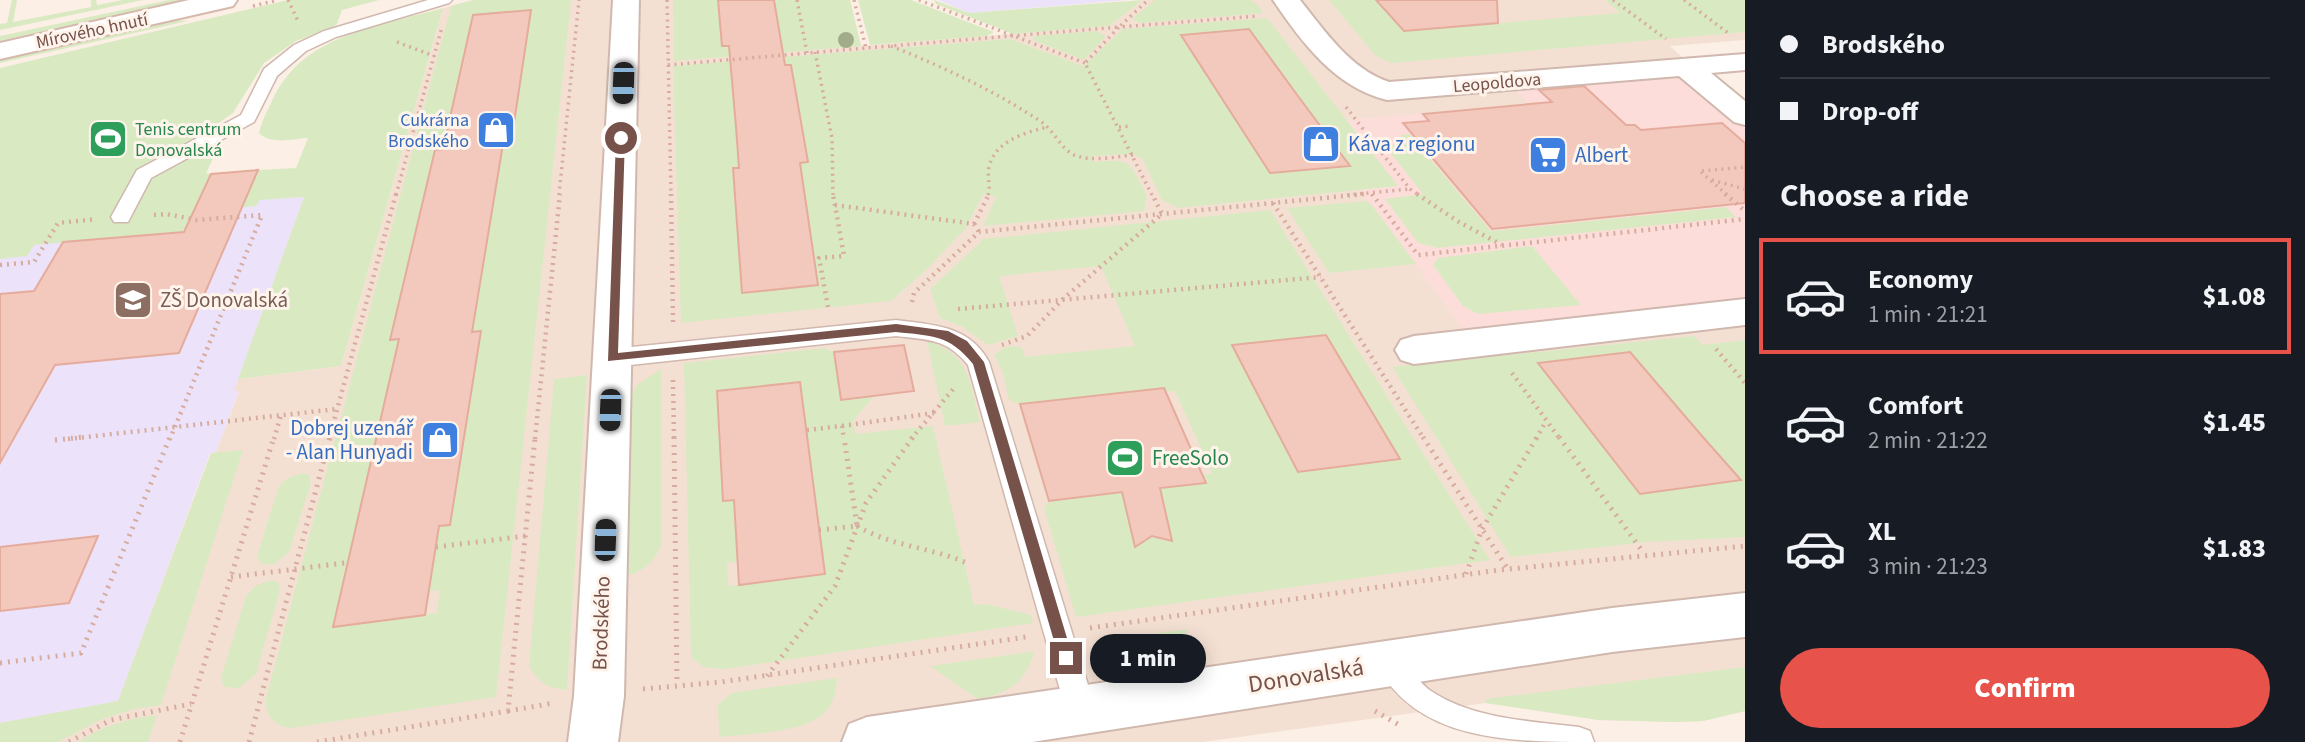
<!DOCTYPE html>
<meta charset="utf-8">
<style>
body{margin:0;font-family:"Source Sans 3",sans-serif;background:#20242c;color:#f1f3f6;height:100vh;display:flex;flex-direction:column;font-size:26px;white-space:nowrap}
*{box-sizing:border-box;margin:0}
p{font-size:23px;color:#9ea1a6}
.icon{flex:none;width:38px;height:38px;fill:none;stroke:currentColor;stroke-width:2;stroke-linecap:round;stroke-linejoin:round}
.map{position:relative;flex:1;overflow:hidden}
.details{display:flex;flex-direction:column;background:#171b24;width:560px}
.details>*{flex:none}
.hud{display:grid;align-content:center;height:154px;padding:0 35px;background:#171b24}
.end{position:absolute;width:32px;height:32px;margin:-16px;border:9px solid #76524a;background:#fff;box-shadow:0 0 0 4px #fff}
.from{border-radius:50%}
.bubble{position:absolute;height:49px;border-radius:24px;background:#171b24;box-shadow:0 4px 18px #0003;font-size:23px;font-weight:800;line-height:49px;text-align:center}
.car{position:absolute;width:21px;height:42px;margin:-21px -10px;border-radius:9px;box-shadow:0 0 5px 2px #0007;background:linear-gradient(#222 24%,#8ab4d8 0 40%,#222 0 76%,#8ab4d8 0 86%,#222 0)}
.hud b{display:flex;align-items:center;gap:24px;height:66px;font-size:26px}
.hud b+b{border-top:2px solid #363941}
.hud i{width:18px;height:18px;background:#f1f3f6}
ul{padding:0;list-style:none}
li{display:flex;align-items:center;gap:21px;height:116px;margin:0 14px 10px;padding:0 21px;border:4px solid transparent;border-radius:0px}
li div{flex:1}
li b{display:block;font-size:26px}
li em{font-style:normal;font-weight:800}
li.selected{border-color:#e7534a}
li>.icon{width:63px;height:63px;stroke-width:1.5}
h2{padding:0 35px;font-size:32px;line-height:84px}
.button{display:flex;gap:14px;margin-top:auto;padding:14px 35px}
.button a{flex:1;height:80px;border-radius:42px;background:#e7534a;color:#fff;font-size:28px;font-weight:800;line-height:80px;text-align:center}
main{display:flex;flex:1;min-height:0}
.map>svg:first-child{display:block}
</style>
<main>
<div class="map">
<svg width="1745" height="742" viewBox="0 0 1745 742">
<rect width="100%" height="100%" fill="#fcefe5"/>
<polygon fill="#f4e0d3" points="473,0 850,0 861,46 1109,26 1143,0 1745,0 1745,40 1670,46 1682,57 1663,60 1681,74 1517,91 1530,104 1347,121 1398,186 1362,190 1466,333 1745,303 1745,711 1703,721 1675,722 1599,720 1486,703 1203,742 0,742 0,723 118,701 211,453 216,452 239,392 233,392 238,379 341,366 443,8"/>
<polygon fill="#fdddd9" points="1681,74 1745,128 1745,303 1466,333 1361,190 1397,186 1347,120 1529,104 1516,91"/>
<g fill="#ece2f9">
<polygon points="938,0 1128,0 969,13"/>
<polygon points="0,80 200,131 221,141 206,173 211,174 196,206 226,209 256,206 259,200 304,197 234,391 239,391 216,452 210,453 118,701 0,723"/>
</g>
<g fill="#d9eac3" fill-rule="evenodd">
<polygon points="12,0 17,0 13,22 91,7 91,0 96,0 97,5 123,0 143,0 0,30 0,24 7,23"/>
<polygon points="169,0 188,0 0,41 0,36"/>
<polygon points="288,0 379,0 342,10 337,24 330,29 296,41 264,63 233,113 206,132 221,141 206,173 211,174 183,232 34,245 27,256 0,259 0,68"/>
<path d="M473,0H571L496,697L291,728C273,725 265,716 266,698L451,6ZM531,10L530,18L523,19C528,63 511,102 503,145C491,207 482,270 472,332H481L479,346L469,347L471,394L450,525L439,526L429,591L440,590L437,613L334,627L399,339H390L435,150L443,149L473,15Z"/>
<polygon points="673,0 718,0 723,46 781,42 774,0 850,0 861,46 674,61"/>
<polygon points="858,0 911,0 994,32 987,36 870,45"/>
<polygon points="934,0 969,13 1143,0 1109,26 1013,34 936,4"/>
<polygon points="1155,0 1250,0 1257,4 1263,13 1140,23 1135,21 1133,18"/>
<polygon points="1329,0 1384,0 1377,1 1405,31 1620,13 1605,0 1745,0 1745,32 1391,63 1376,56"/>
<path d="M443,8L341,366L238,379L304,197L260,200L256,206L225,209L244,202L258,170L296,168L308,138C292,139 270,145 259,133C261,123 266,113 271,103C301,34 377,27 443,8Z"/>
<path d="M1267,18L1398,186L1178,208L1162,200L1142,158L1130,154L1092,156L1094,162C1134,158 1129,163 1147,196L1144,211L983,226L996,197L983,194L966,228L927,269L891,301L681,323L673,66L1010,39L1083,66L1123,29ZM1249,29L1350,165V166L1270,173L1182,35ZM792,65L807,162L800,163L818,284L742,292L741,278L750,277L746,239H738L736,215L744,214L741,180H733L732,169L740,167L731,70Z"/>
<polygon points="174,20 188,21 0,63 0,58"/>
<polygon points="1096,31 1106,36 1084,60 1033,40 1035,36"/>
<polygon points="1409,134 1491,231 1726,207 1736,217 1438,248 1418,243 1385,199 1423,194 1385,146 1407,144 1400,135"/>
<polygon points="1366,201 1371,204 1416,264 1329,273 1287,208"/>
<path d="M1270,210L1490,560L1076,617L1044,508L1049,502L1205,482L1203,475L1212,473L1175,391L1166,392L1164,388L1019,404L1009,400L1003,373L994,355C1003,347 1010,344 1022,348L1025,357L1135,346L1101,266L999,276L1018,336L988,345L963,327L940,318L930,289L984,239ZM1326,335L1400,459L1298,472L1233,345Z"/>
<polygon points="1532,246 1581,305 1478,314 1463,306 1433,265 1438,258"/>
<path d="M1694,336L1703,345L1745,340V537L1647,542L1511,557L1392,367ZM1630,352L1663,390L1695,436H1702L1740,480L1640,494L1539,363Z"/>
<path d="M927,341C970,353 970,384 980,422L945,426Z"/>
<path d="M824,348L834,352L841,400L874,396L853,421L855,434L933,426L974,605L986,604L1031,615L1033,623L725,669L703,667L691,657L684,363ZM800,382L824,574L728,586L727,563L738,561L734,500H723L721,462L731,461L718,408L717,391Z"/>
<path d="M661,369V545C655,563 641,573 622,577L626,403L637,385Z"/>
<path d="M587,375L567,690C547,688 540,684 529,666L554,379Z"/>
<polygon points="243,450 161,705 134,709 102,719 58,742 0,742 0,723 118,701 211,453"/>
<polygon points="302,473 309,475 311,483 289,552 273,565 260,563 257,556 279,486 288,478"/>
<polygon points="271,580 278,582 280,591 256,674 239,688 224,687 221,678 246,596 255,586"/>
<path d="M1188,629L1164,670C1135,666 1116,662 1095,642Z"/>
<path d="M1035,651C1024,683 1010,693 978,699L930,666Z"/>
<polygon points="1745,667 1745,711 1703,721 1675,722 1599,720 1486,703 1485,699"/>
<path d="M837,678C836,692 834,703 824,713C805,733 746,734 719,737L718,705L731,693Z"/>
<path d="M157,715L148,742H79C102,725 129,719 157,715Z"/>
</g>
<g fill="#f2c9bc" stroke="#e5ac9d" stroke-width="2">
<polygon points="718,0 774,0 785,65 791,65 808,162 800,163 818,285 742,293 733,168 739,168 736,127 729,46 722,46"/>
<polygon points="1376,0 1497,0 1498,23 1404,31"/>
<polygon points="531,10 511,143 503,144 472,332 481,331 450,525 439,526 425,615 333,627 399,339 390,340 435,150 443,149 473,15"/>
<polygon points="1249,29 1295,92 1350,166 1270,173 1181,35"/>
<polygon points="1584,86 1626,125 1635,125 1641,130 1722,123 1745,143 1745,203 1492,229 1403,123 1429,121 1423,114 1552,102 1539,90"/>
<polygon points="258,170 179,353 55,365 0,463 0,294 34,291 63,242 184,232 211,174"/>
<polygon points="1326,335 1400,459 1298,472 1232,345"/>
<polygon points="904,345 914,391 841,400 834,352"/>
<polygon points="1630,352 1702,436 1741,480 1640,494 1538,363"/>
<polygon points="800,382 825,574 739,585 734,500 723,501 717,391"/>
<polygon points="1164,388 1206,483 1160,488 1172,541 1152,536 1135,547 1122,492 1049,501 1020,404"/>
<polygon points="98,536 69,603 0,611 0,547"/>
</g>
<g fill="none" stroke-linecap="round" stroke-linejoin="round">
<g stroke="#d0b8ae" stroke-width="3">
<g id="service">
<polygon points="428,0 452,0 449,3 336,37 306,51 277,76 254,122 151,178 128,222 114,222 111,217 137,170 241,115 264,69 294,45 324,31"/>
<path d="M896,320C933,325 969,325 989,362L1096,711L1091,721L1081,726L1071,721L1066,711L968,365C946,338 928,340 896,336L612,367L604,364L601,358L604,352L612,349Z"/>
<path d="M1390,649C1409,657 1414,680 1431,691C1473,719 1530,721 1579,727L1590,731L1594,742C1511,742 1416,742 1376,663L1380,653Z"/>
</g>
</g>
<g stroke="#d0b8ae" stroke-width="4">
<g id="minor">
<polygon points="613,0 639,0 624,696 618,742 568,742 574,696"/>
<path d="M1273,0H1300C1325,31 1350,69 1389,82L1745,54V70L1711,73L1745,101V125L1734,122L1679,76L1387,100C1335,87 1302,43 1273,0Z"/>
<polygon points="1745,299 1745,325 1414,364 1401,360 1395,350 1401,340 1414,336"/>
<polygon points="1745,593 1745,637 1612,652 1032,742 842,742 849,724 867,717 1612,608"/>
</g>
</g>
<g stroke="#d6b8ad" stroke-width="4">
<polygon id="secondary" points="189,0 237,0 233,6 0,59 0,43"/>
</g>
<g stroke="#d7ac9f" stroke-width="3.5" stroke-dasharray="2 4.5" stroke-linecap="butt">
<polyline points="288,0 298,21"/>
<polyline points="667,0 671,195"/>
<polyline points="797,0 807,53"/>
<polyline points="854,0 866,48 1119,27 1148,0"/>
<polyline points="919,0 1085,63"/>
<polyline points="1613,0 1666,39"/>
<polyline points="1684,0 1731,35"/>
<polyline points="253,6 278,0"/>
<polyline points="397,42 434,56"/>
<path d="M891,46C943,67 993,90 1040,121C1054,130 1060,148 1074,155C1092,162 1114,157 1133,155"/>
<polyline points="815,52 832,138 833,195"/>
<polyline points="668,65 866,48"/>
<polyline points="1346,107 1410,189 1419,195"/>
<polyline points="1119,127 1131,126"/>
<polyline points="1702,171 1745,167"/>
<polyline points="1701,172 1727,195"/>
<polyline points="1712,180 1745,189"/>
<polyline points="396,195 442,27"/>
<polyline points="559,195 579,0"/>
<path d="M988,195C991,186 987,177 989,167C995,141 1024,133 1047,127"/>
<polyline points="1152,195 1085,63 1119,27 1259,16"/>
<polyline points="1347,195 1410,189"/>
</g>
<g stroke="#d7ac9f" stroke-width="4.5" stroke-dasharray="2 5" stroke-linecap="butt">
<polyline points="671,194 673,323"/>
<polyline points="1372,194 1418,255 1745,219"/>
<polyline points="1417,194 1459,222 1502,245"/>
<polyline points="1725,194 1745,211"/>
<polyline points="1273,203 1424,439"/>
<polyline points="835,205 974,224 979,232"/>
<polyline points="154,215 166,214 197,220 262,215 170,439"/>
<polyline points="974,224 989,194"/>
<polyline points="0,265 34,262 58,223 96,219"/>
<polyline points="912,302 914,293 979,232 1364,194"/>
<polyline points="828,307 819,258 844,256 833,194"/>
<polyline points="958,309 1321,277"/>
<polyline points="1002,345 1027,336 1063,299 1162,214 1152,194"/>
<polyline points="1716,349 1745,383"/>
<polyline points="1512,373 1560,439"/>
<polyline points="673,380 674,439"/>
<polyline points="842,426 934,413"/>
<polyline points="807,430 842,426 844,439"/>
<polyline points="68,439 337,409"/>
<polyline points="274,439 281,415"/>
<polyline points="329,439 396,194"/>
<polyline points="535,439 560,194"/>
<polyline points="911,439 955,387"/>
<polyline points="1536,439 1546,421"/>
</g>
<g stroke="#d7ac9f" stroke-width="5" stroke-dasharray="2 6" stroke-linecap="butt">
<polyline points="674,437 677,684"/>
<polyline points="1423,437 1507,568"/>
<polyline points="1559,437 1643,552"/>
<polyline points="55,440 84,437"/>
<path d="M857,526C892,547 932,547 969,564"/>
<polyline points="819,530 857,526 844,437"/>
<polyline points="436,547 526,536"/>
<polyline points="1466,574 1482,529 1537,437"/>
<polyline points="231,577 345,563"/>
<polyline points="1090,628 1499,570 1745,546"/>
<polyline points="0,663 81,653 170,437"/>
<polyline points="767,676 835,586 866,503 913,437"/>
<polyline points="643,689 721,682 1026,637"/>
<polyline points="508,711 554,703"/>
<polyline points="1375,711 1401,726"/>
<polyline points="69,742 111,720 191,704"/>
<polyline points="180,742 274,437"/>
<polyline points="249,742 330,437"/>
<polyline points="317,742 508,711 535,437"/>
</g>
<use href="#service" fill="#fff" fill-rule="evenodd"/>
<use href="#minor" fill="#fff" fill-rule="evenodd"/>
<use href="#secondary" fill="#fff" fill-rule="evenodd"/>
</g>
<circle fill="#a2ac8a" cx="846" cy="40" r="8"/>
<path fill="#76524a" d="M621,135L625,138L618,353L896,324L948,331L967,341L984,362L1073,658L1071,663L1066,665L1059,658L973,364C949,334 931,336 896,332L608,361L616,138Z"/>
<defs>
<g id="shop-square" transform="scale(2.0125)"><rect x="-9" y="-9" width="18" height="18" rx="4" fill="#3f7fe0" stroke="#fff4eb"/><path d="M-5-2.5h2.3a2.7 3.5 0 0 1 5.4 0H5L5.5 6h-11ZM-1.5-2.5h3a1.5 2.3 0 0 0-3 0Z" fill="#fff"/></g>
<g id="stadium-square" transform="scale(2.0125)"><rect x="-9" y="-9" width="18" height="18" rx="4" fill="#2e9e5b" stroke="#fff4eb"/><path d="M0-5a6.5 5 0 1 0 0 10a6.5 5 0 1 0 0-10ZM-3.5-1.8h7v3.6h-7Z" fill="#fff"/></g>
<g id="supermarket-square" transform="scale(2.0125)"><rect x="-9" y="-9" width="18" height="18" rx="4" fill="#3f7fe0" stroke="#fff4eb"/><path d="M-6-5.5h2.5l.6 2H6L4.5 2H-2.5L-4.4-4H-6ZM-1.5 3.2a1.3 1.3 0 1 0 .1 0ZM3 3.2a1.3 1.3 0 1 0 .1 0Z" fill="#fff"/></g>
<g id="school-square" transform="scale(2.0125)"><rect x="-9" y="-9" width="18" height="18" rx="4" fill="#8d6e63" stroke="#fff4eb"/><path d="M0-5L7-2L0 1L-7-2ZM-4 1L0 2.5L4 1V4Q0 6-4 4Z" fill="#fff"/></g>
</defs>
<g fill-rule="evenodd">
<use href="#shop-square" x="496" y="130"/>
<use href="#stadium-square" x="108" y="139"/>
<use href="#shop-square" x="1321" y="144"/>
<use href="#supermarket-square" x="1548" y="155"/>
<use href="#school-square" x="133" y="300"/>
<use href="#shop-square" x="440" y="440"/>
<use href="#stadium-square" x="1125" y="458"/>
</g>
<g text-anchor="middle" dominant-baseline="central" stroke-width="6" stroke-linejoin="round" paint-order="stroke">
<g font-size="18" fill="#76524a" stroke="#fff4eb">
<text transform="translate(92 31) rotate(-12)">Mírového hnutí</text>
<text transform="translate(1497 83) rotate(-5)">Leopoldova</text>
</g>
<g font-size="18" fill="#366cbe" stroke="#fff4eb" text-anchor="end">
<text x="469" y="120">Cukrárna<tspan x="469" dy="21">Brodského</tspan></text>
</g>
<g font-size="18" fill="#27864d" stroke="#fff4eb" text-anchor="start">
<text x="135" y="129">Tenis centrum<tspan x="135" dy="21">Donovalská</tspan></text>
</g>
<g font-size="21" fill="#366cbe" stroke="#fff4eb" text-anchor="start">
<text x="1348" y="144">Káva z regionu</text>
<text x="1575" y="155">Albert</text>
<text x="413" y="428" text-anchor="end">Dobrej uzenář<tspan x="413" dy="24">- Alan Hunyadi</tspan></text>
</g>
<g font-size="21" fill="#785e54" stroke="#fff4eb" text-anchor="start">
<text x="160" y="300">ZŠ Donovalská</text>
</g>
<g font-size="21" fill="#27864d" stroke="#fff4eb" text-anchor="start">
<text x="1152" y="458">FreeSolo</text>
</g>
<g font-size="21" fill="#76524a" stroke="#fff4eb">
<text transform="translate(601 623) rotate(-88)">Brodského</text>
</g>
<g font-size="24" fill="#76524a" stroke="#fff4eb">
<text transform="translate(1306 676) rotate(-9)">Donovalská</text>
</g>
</g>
</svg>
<i class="end from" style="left:621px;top:138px"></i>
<i class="end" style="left:1066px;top:658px"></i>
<div class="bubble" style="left:1090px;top:634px;width:116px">1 min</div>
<i class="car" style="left:623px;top:83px;rotate:182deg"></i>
<i class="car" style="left:610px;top:410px;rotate:182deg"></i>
<i class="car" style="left:605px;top:540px;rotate:2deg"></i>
</div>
<section class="details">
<div class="hud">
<b><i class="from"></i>Brodského</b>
<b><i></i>Drop-off</b>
</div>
<h2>Choose a ride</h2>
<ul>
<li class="selected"><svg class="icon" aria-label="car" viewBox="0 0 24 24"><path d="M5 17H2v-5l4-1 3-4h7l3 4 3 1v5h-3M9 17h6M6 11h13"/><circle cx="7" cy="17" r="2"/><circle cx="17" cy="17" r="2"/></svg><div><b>Economy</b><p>1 min · 21:21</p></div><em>$1.08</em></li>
<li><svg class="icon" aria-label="car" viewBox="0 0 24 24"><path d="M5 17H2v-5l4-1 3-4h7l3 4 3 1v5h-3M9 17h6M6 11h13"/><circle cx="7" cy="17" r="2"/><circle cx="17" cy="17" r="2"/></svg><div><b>Comfort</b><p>2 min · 21:22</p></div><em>$1.45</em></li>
<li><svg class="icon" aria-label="car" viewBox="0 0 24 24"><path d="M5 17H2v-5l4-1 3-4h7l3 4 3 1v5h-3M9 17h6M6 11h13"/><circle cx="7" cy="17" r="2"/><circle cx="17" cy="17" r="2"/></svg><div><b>XL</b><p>3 min · 21:23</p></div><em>$1.83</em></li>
</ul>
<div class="button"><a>Confirm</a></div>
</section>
</main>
